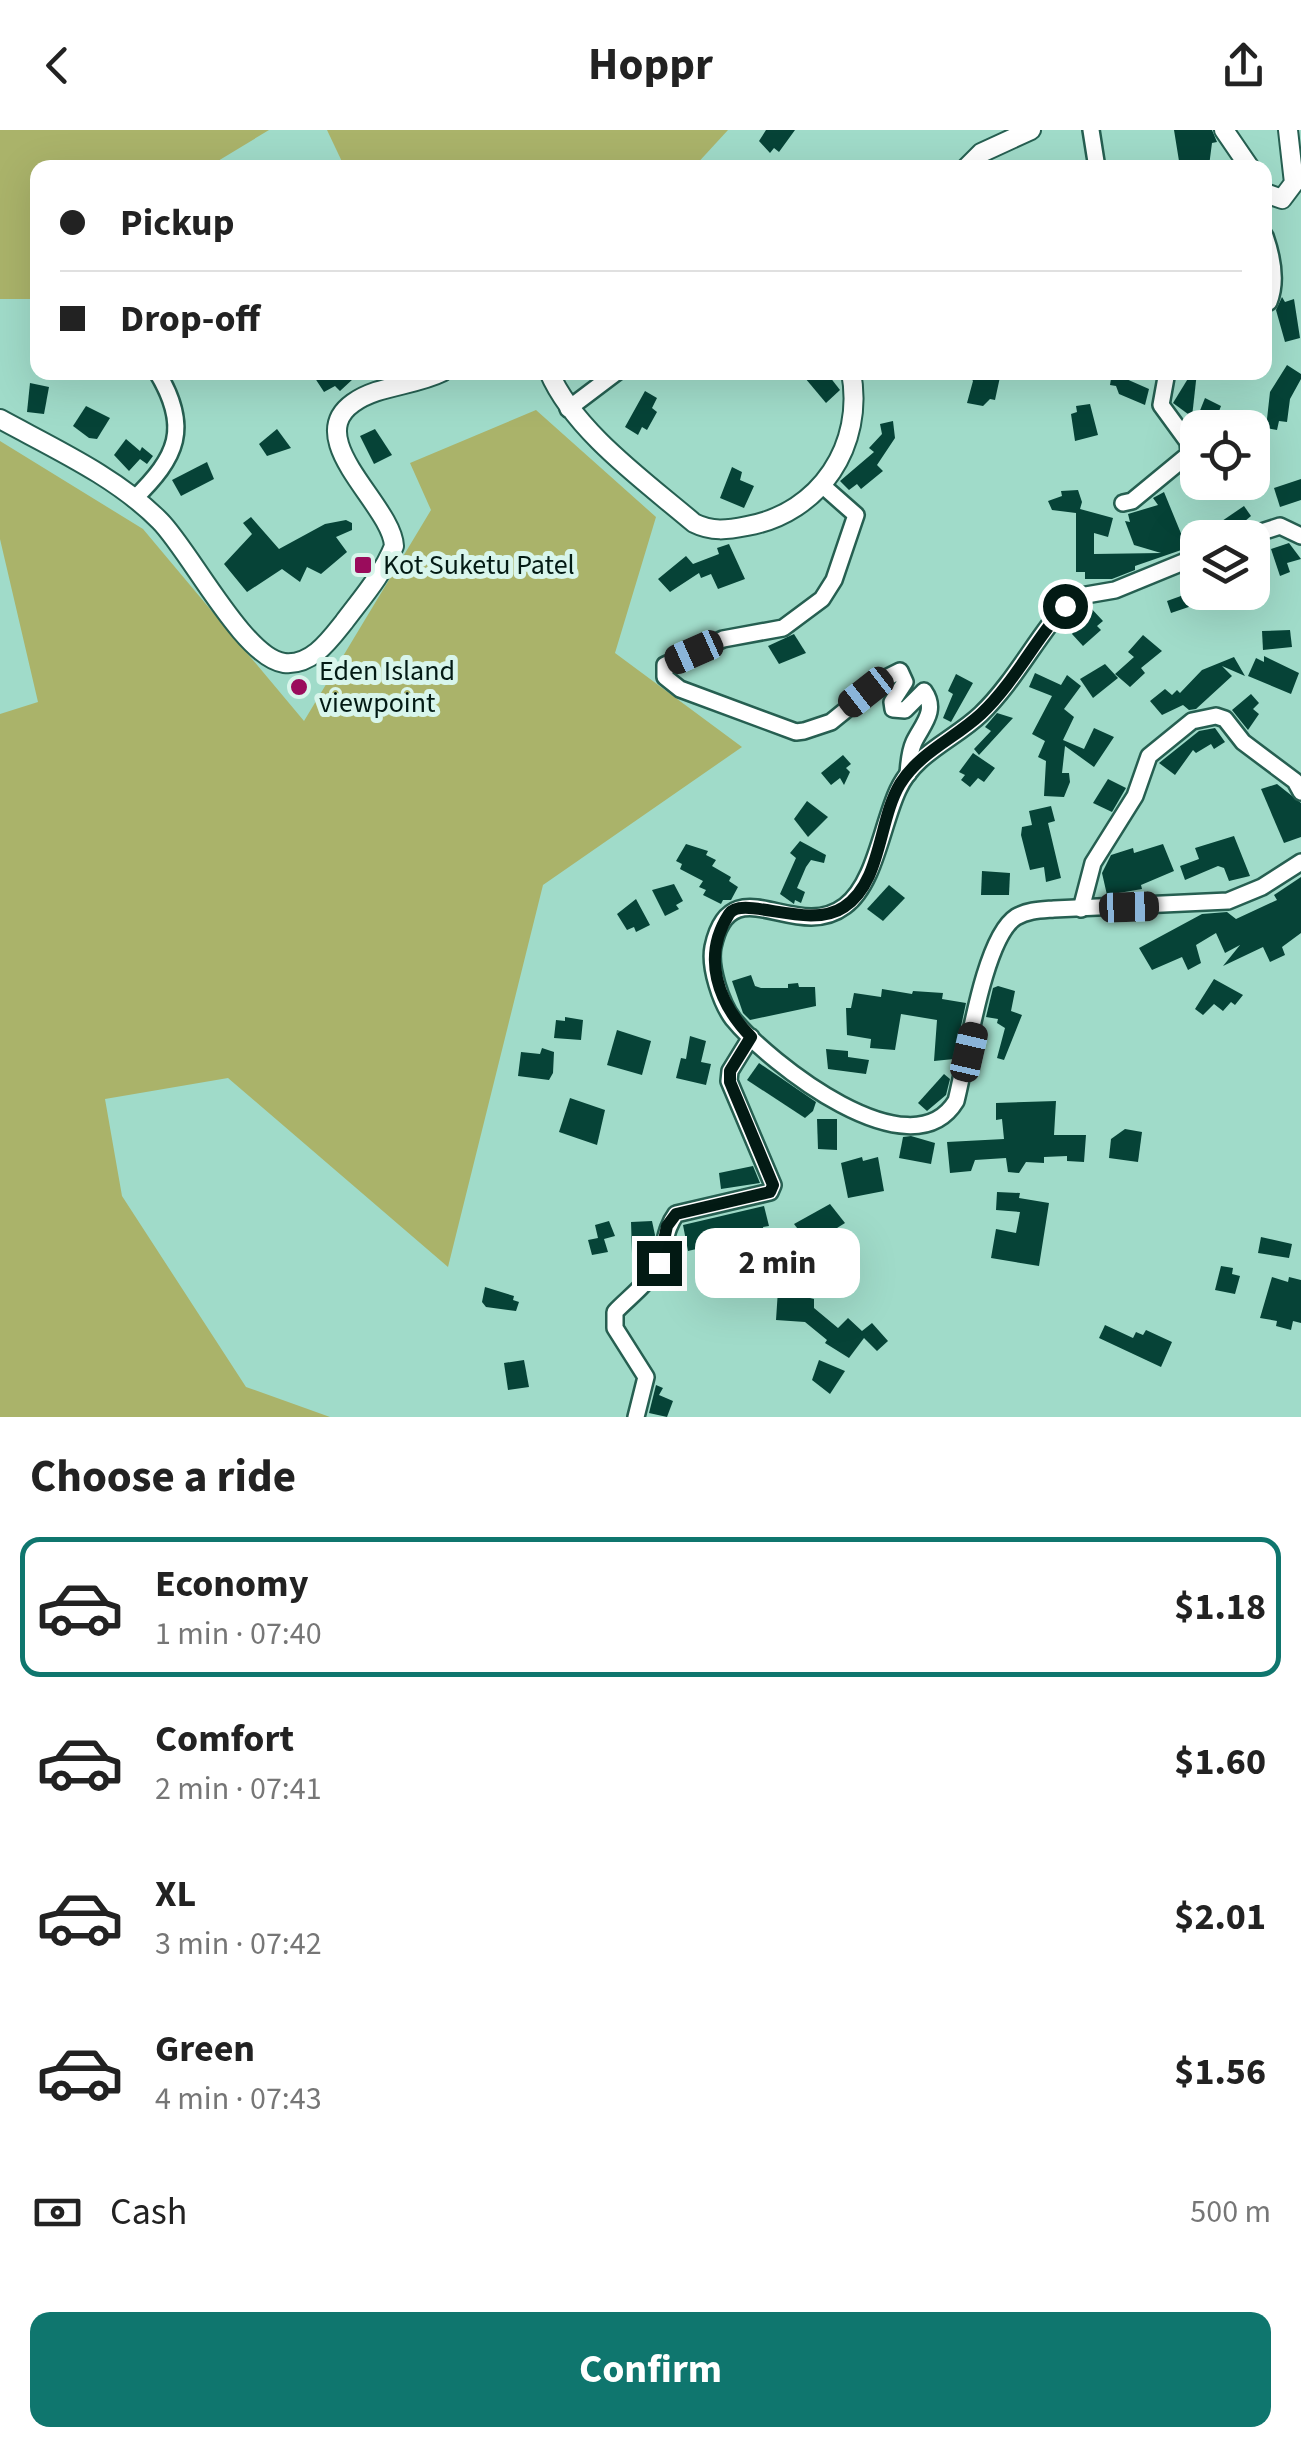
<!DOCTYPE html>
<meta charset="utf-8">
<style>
body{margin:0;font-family:"Source Sans 3",sans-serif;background:#f2f2f2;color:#222;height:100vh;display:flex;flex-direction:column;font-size:38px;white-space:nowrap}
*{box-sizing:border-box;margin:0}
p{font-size:32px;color:#767676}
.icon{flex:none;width:55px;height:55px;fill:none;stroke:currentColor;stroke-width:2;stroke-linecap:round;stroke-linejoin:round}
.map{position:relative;height:1287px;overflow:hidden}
.details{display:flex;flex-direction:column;background:#fff;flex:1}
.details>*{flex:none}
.hud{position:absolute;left:30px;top:30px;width:1242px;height:220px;border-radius:20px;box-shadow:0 10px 40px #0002;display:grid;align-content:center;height:220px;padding:0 30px;background:#fff}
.tools{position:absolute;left:1180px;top:280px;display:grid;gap:20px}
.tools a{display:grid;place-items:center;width:90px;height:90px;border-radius:20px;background:#fff;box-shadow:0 10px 40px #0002;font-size:50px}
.end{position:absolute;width:45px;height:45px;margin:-22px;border:12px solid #031a14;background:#fff;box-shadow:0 0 0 5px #fff}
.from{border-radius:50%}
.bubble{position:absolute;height:70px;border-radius:20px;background:#fff;box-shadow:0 10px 40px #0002;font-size:32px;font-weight:700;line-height:70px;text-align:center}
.car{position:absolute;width:30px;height:60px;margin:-30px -15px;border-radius:12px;box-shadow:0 0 8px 2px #0007;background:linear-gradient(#222 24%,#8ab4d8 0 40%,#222 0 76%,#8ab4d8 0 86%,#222 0)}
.hud b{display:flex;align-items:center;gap:35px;height:95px;font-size:38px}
.hud b+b{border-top:2px solid #e0e0e0}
.hud i{width:25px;height:25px;background:#222}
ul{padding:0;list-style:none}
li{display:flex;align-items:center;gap:30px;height:140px;margin:0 20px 15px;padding:0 10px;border:5px solid transparent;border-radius:20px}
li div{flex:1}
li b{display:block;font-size:38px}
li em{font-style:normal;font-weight:700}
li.active{border-color:#0f766e}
li>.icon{width:90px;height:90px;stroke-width:1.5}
h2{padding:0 30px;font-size:45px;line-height:120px}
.pay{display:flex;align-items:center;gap:25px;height:110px;padding:0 30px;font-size:38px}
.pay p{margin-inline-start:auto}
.primary-button{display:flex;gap:20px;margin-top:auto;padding:20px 30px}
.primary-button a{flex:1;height:115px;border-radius:20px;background:#0f766e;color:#fff;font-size:40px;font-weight:700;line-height:115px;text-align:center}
header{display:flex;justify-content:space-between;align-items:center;height:130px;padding:0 30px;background:#fff;font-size:45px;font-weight:700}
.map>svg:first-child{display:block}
</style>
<header><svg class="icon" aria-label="back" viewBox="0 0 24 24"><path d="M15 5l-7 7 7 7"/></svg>Hoppr<svg class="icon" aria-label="share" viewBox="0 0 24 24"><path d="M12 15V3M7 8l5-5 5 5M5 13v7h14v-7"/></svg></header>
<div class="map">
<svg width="1301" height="1287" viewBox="0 0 1301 1287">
<rect width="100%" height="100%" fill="#a0dbc9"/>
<g fill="#aab36a">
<polygon points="0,0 269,0 208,37 38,38 37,160 34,169 0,169"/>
<polygon points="327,0 728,0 694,37 345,38"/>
<polygon points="536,280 656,387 615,523 742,617 543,755 448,1137 228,948 105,969 122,1066 246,1257 330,1287 0,1287 0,584 38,572 0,409 0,311 143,399 304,591 431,380 410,333"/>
</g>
<g fill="#064337">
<polygon points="766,0 795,0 779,22 774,18 770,23 759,11"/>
<polygon points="1174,0 1212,0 1217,12 1212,13 1209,36 1179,31"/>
<polygon points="1282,167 1285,172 1294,169 1300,208 1285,212 1276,180"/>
<polygon points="1287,235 1301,244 1301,249 1290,269 1287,292 1279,291 1277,300 1266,298 1270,262"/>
<polygon points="311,242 347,242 353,249 340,261 335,256 324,262"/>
<polygon points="811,242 826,242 840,260 826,273 805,248"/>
<polygon points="967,242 1000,247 995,270 990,269 983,276 967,273 973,251"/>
<polygon points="1112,242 1125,242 1124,248 1149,259 1145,275 1119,264 1116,256 1110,255"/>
<polygon points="1192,242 1197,242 1192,287 1173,273"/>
<polygon points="30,253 49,257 44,284 27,282"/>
<polygon points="645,261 657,268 652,278 657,282 647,300 642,297 638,305 625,297"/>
<polygon points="1205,268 1221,276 1218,284 1226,287 1220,298 1193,298"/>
<polygon points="1090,274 1098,305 1075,311 1071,284 1077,282 1076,276"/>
<polygon points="86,276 110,288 97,309 89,308 73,296"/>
<polygon points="893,291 895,308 877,335 883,341 861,359 857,354 849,360 840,351 874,322 869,318 882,304 880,294"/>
<polygon points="277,299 291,318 267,326 259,314"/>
<polygon points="375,299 392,325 374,334 360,306"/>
<polygon points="126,309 140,321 142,317 153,326 147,334 140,329 129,341 114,325"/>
<polygon points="207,332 214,349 181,366 172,350"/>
<polygon points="732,337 742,342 740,350 754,356 744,378 720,368"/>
<polygon points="1301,349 1301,370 1280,377 1274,358"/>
<polygon points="1078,360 1082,372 1080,379 1113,388 1108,407 1094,403 1094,424 1161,423 1134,415 1125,391 1130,392 1128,384 1158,375 1153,368 1164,362 1187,418 1135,436 1135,440 1112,449 1085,449 1085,442 1076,442 1076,383 1052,380 1048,371 1062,366 1061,361"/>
<polygon points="1244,376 1251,386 1225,408 1197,408"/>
<polygon points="251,387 279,419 325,394 346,390 352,393 352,400 336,407 347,422 321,444 307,437 300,452 282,439 247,462 224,434 252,404 243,393"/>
<polygon points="1289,413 1301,429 1287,433 1290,442 1280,446 1271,419"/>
<polygon points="729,414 745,449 718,459 711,444 701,448 699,443 670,462 658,449 686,426 693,434 719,424 717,418"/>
<polygon points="1192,462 1227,462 1227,464 1171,483 1167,471"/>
<polygon points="1089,476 1103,491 1097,496 1101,500 1083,516 1072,504 1075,500 1068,492"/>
<polygon points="1290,500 1292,517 1263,520 1262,501"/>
<polygon points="794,504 806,523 779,534 768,516"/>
<polygon points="1143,505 1162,521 1141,538 1145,543 1130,557 1115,544 1134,527 1128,522"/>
<polygon points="1264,526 1299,543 1291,564 1248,546 1256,528 1264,532"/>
<polygon points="1234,527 1245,546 1222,536 1232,546 1196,579 1189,580 1183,575 1162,585 1150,571 1165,559 1172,565 1177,560 1180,563 1202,540"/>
<polygon points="1105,534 1118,548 1093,568 1080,549"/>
<polygon points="1035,543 1061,555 1067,545 1081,556 1064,579 1074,587 1063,610 1084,619 1094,598 1114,607 1094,637 1065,616 1062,643 1069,643 1070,652 1064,667 1044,666 1046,631 1038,627 1045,611 1032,604 1052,566 1029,557"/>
<polygon points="956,544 973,553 951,592 943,588 953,564 948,561"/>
<polygon points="1251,564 1259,573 1253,579 1259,584 1248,600 1232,580"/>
<polygon points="997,583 1013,588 979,625 974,619 991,601 985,597"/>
<polygon points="1215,598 1225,612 1214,619 1211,614 1196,623 1193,620 1175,645 1159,633 1199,601"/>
<polygon points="973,623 995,638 984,652 978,648 970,657 961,650 965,645 959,642"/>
<polygon points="843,625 851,634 846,638 850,642 844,655 840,648 831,655 821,643"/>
<polygon points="1108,649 1126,658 1112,682 1093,673"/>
<polygon points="1277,654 1301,673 1301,707 1284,713 1261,659"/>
<polygon points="807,671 828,687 808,707 794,689"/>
<polygon points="1051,676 1055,691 1048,693 1061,748 1046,752 1044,737 1030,740 1021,705 1022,697 1032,695 1029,681"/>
<polygon points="1234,706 1250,746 1229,751 1224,738 1218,736 1185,750 1180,736 1199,729 1195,718"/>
<polygon points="800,711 826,725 824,733 811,730 806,737 797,758 805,762 801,773 795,770 794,774 780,764 796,728 790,723"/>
<polygon points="686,714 708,721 706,725 716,730 712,736 731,747 729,751 738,757 731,770 723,770 721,774 703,765 706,760 699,757 703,751 680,739 682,734 676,731"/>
<polygon points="1163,714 1174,741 1141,755 1142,759 1107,765 1102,743 1111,725 1133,718 1134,723"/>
<polygon points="982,741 1010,743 1009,765 981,765"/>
<polygon points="1301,747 1301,803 1282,817 1285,825 1270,832 1263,817 1223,836 1240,815 1225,823 1216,803 1196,815 1201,833 1188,840 1182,827 1152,840 1139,818 1202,784 1227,782 1236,789 1277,770 1274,765"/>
<polygon points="674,754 683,771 676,775 679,779 665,786 652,760"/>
<polygon points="889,755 905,768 883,791 867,779"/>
<polygon points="636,769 650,795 636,802 634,797 627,800 617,784"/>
<polygon points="751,845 755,856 761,858 788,858 788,854 798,853 799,857 815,857 816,876 750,890 743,883 732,851"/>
<polygon points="1214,849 1243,865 1235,875 1231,872 1223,881 1214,874 1203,885 1195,879"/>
<polygon points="998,856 1015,861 1011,881 1022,885 1004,930 997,928 1005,898 997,893 998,889 986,887 993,858"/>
<polygon points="882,859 912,864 913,861 943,863 942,869 966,873 954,929 934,931 937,890 901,884 895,920 870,918 871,909 847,905 846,878 851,878 854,863 881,867"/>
<polygon points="565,887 583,890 581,910 554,908 556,890 565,891"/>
<polygon points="617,900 651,911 642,945 607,935"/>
<polygon points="690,906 706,911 701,932 711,934 706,955 676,948 681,928 686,929"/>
<polygon points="542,918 554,922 553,943 549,950 518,946 521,922 540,924"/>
<polygon points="826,919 848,921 848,927 869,930 866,944 828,939"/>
<polygon points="759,933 816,972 813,981 805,988 747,950"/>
<polygon points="944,944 950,949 946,965 927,981 918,973"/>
<polygon points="570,968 605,980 597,1015 559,1002"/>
<polygon points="1056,971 1054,1005 1086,1005 1084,1032 1067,1031 1067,1026 1044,1027 1044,1033 1026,1032 1019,1043 1008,1042 1006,1028 975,1030 971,1041 950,1043 947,1012 1004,1009 1002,989 996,990 996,973"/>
<polygon points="817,989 837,989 837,1020 818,1019"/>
<polygon points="1125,999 1142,1002 1138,1032 1109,1028 1111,1009"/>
<polygon points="911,1006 935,1013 931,1034 899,1028 903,1007"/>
<polygon points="862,1027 863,1031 878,1027 884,1061 848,1068 841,1033"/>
<polygon points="753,1036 760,1053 721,1059 719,1043"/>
<polygon points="997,1062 1020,1063 1019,1068 1049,1073 1039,1136 991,1128 996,1099 1016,1103 1020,1082 996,1080"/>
<polygon points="830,1074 845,1093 810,1115 794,1094"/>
<polygon points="764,1076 769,1096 763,1097 764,1103 688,1121 683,1095"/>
<polygon points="609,1091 615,1106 604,1109 608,1122 592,1125 588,1110 598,1108 595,1095"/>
<polygon points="652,1091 655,1105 650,1123 632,1124 631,1092"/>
<polygon points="1261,1107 1292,1114 1289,1128 1258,1123"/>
<polygon points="1221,1136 1233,1138 1232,1144 1240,1146 1235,1164 1215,1160"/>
<polygon points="1272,1147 1288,1152 1289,1147 1301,1150 1301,1193 1293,1191 1291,1200 1276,1196 1277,1191 1260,1188"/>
<polygon points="485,1157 514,1166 513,1170 519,1172 516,1181 486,1177 482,1172"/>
<polygon points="778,1160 814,1169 814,1178 838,1198 848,1188 862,1201 872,1193 888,1211 877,1221 864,1208 849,1228 825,1213 827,1210 805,1192 776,1190"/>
<polygon points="1105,1195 1133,1208 1136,1202 1143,1205 1146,1200 1172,1212 1161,1237 1099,1208"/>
<polygon points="524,1230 529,1257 508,1260 504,1233"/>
<polygon points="819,1230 845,1241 830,1264 812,1250"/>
<polygon points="656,1255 663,1258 659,1265 673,1271 667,1287 649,1283"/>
</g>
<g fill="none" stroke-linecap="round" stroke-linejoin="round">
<g stroke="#265f51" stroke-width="20">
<g id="minor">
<polyline points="1091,0 1097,38"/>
<path d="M1265,106C1272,126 1277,152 1269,172"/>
<polyline points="568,279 617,242"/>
<path d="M822,355L856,385L834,450L822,469L783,498L723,509L665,535V547L680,559L796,602L804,601L831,592L884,549L900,541L905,552L892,572L893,579L905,580L924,561C938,581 922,595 914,612C909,623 909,633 908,644"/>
<path d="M134,369C177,327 191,298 157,242"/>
<polyline points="1123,373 1132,371 1189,324 1188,312 1161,275 1167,242"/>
<polyline points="1243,408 1280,396 1301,406"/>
<path d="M1198,426L1115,460L1086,465L1065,475C1035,510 1014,552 981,584C954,610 915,623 898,660C882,694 875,754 845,776C795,814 731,734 713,817C709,837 721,873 733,889C769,933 911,1045 956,971C967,929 983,808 1016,787C1028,780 1041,780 1054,779L1228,771L1262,757L1301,732"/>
<polyline points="1081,779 1093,733 1135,666 1149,626 1192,591 1216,586 1225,589 1243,612 1295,651 1301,662"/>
<path d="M636,1287L646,1247L615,1198V1182C629,1167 652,1151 659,1131C666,1113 665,1099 676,1084L770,1062L773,1055L729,951L730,941L751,907"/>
</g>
</g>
<g stroke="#265f51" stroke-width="22">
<g id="major">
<polyline points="1224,0 1250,38"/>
<polyline points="966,38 981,23 1031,0"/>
<polyline points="1265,63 1282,69 1294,53 1288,0"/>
<path d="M549,242C574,301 646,352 694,393C712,402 727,400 747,396C820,383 865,315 851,242"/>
<path d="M0,289C53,318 117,347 160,391C190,421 244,528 284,533C311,536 329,511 344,492C362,468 383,444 394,416C392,375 301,310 353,273C378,255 414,256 442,242"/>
</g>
</g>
<use href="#minor" stroke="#fff" stroke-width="15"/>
<use href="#major" stroke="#fff" stroke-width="18"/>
</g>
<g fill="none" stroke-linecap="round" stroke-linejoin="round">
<path stroke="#031a14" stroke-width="12" d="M659,1133L667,1096L676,1084L770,1062L773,1055L730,952V941L751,907C718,873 701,827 729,784C742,764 809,801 844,777C882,752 878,691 900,654C920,622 954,609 981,584C1014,553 1035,510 1065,476"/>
</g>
<g fill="#9a0c5c" stroke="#d8f5eb" stroke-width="4">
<rect x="353" y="425" width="20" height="20" rx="5"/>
<circle cx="299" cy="557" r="10"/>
</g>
<g text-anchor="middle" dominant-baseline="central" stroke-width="10" stroke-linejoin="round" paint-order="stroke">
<g font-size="28" fill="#031a14" stroke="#d8f5eb" text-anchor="start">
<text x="383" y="435">Kot Suketu Patel</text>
<text x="319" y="541">Eden Island<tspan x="319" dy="32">viewpoint</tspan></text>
</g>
</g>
</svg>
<div class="tools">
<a><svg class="icon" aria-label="locate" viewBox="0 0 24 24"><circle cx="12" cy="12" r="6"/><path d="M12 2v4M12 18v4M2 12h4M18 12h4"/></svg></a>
<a><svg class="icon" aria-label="layers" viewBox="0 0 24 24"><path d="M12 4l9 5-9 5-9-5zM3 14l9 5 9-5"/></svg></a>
</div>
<i class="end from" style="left:1065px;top:476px"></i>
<i class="end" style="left:659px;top:1133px"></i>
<div class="bubble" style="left:695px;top:1098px;width:165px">2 min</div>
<i class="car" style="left:694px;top:522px;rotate:246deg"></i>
<i class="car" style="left:866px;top:562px;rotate:232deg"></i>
<i class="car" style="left:1129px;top:777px;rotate:88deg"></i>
<i class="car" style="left:969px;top:922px;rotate:13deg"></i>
<div class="hud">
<b><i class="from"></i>Pickup</b>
<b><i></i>Drop-off</b>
</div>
</div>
<section class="details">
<h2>Choose a ride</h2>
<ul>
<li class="active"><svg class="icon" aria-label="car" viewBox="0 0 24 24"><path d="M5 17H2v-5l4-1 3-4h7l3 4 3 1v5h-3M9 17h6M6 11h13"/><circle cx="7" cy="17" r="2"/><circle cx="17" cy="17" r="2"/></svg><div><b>Economy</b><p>1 min · 07:40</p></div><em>$1.18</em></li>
<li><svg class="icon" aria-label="car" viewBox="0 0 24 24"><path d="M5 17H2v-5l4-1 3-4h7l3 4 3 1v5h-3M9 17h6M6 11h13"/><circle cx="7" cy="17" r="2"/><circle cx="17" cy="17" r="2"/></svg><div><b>Comfort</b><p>2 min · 07:41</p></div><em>$1.60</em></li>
<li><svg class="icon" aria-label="car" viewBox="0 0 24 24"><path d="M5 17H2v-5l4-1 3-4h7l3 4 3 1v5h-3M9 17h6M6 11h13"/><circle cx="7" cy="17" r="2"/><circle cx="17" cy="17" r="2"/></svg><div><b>XL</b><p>3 min · 07:42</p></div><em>$2.01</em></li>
<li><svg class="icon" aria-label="car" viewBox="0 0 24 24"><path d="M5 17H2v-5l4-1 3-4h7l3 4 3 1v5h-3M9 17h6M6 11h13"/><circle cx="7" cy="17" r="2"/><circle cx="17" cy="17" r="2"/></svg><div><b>Green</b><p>4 min · 07:43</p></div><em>$1.56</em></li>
</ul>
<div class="pay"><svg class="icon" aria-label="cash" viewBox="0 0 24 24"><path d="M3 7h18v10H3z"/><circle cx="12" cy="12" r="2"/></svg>Cash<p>500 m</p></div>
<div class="primary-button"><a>Confirm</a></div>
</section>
